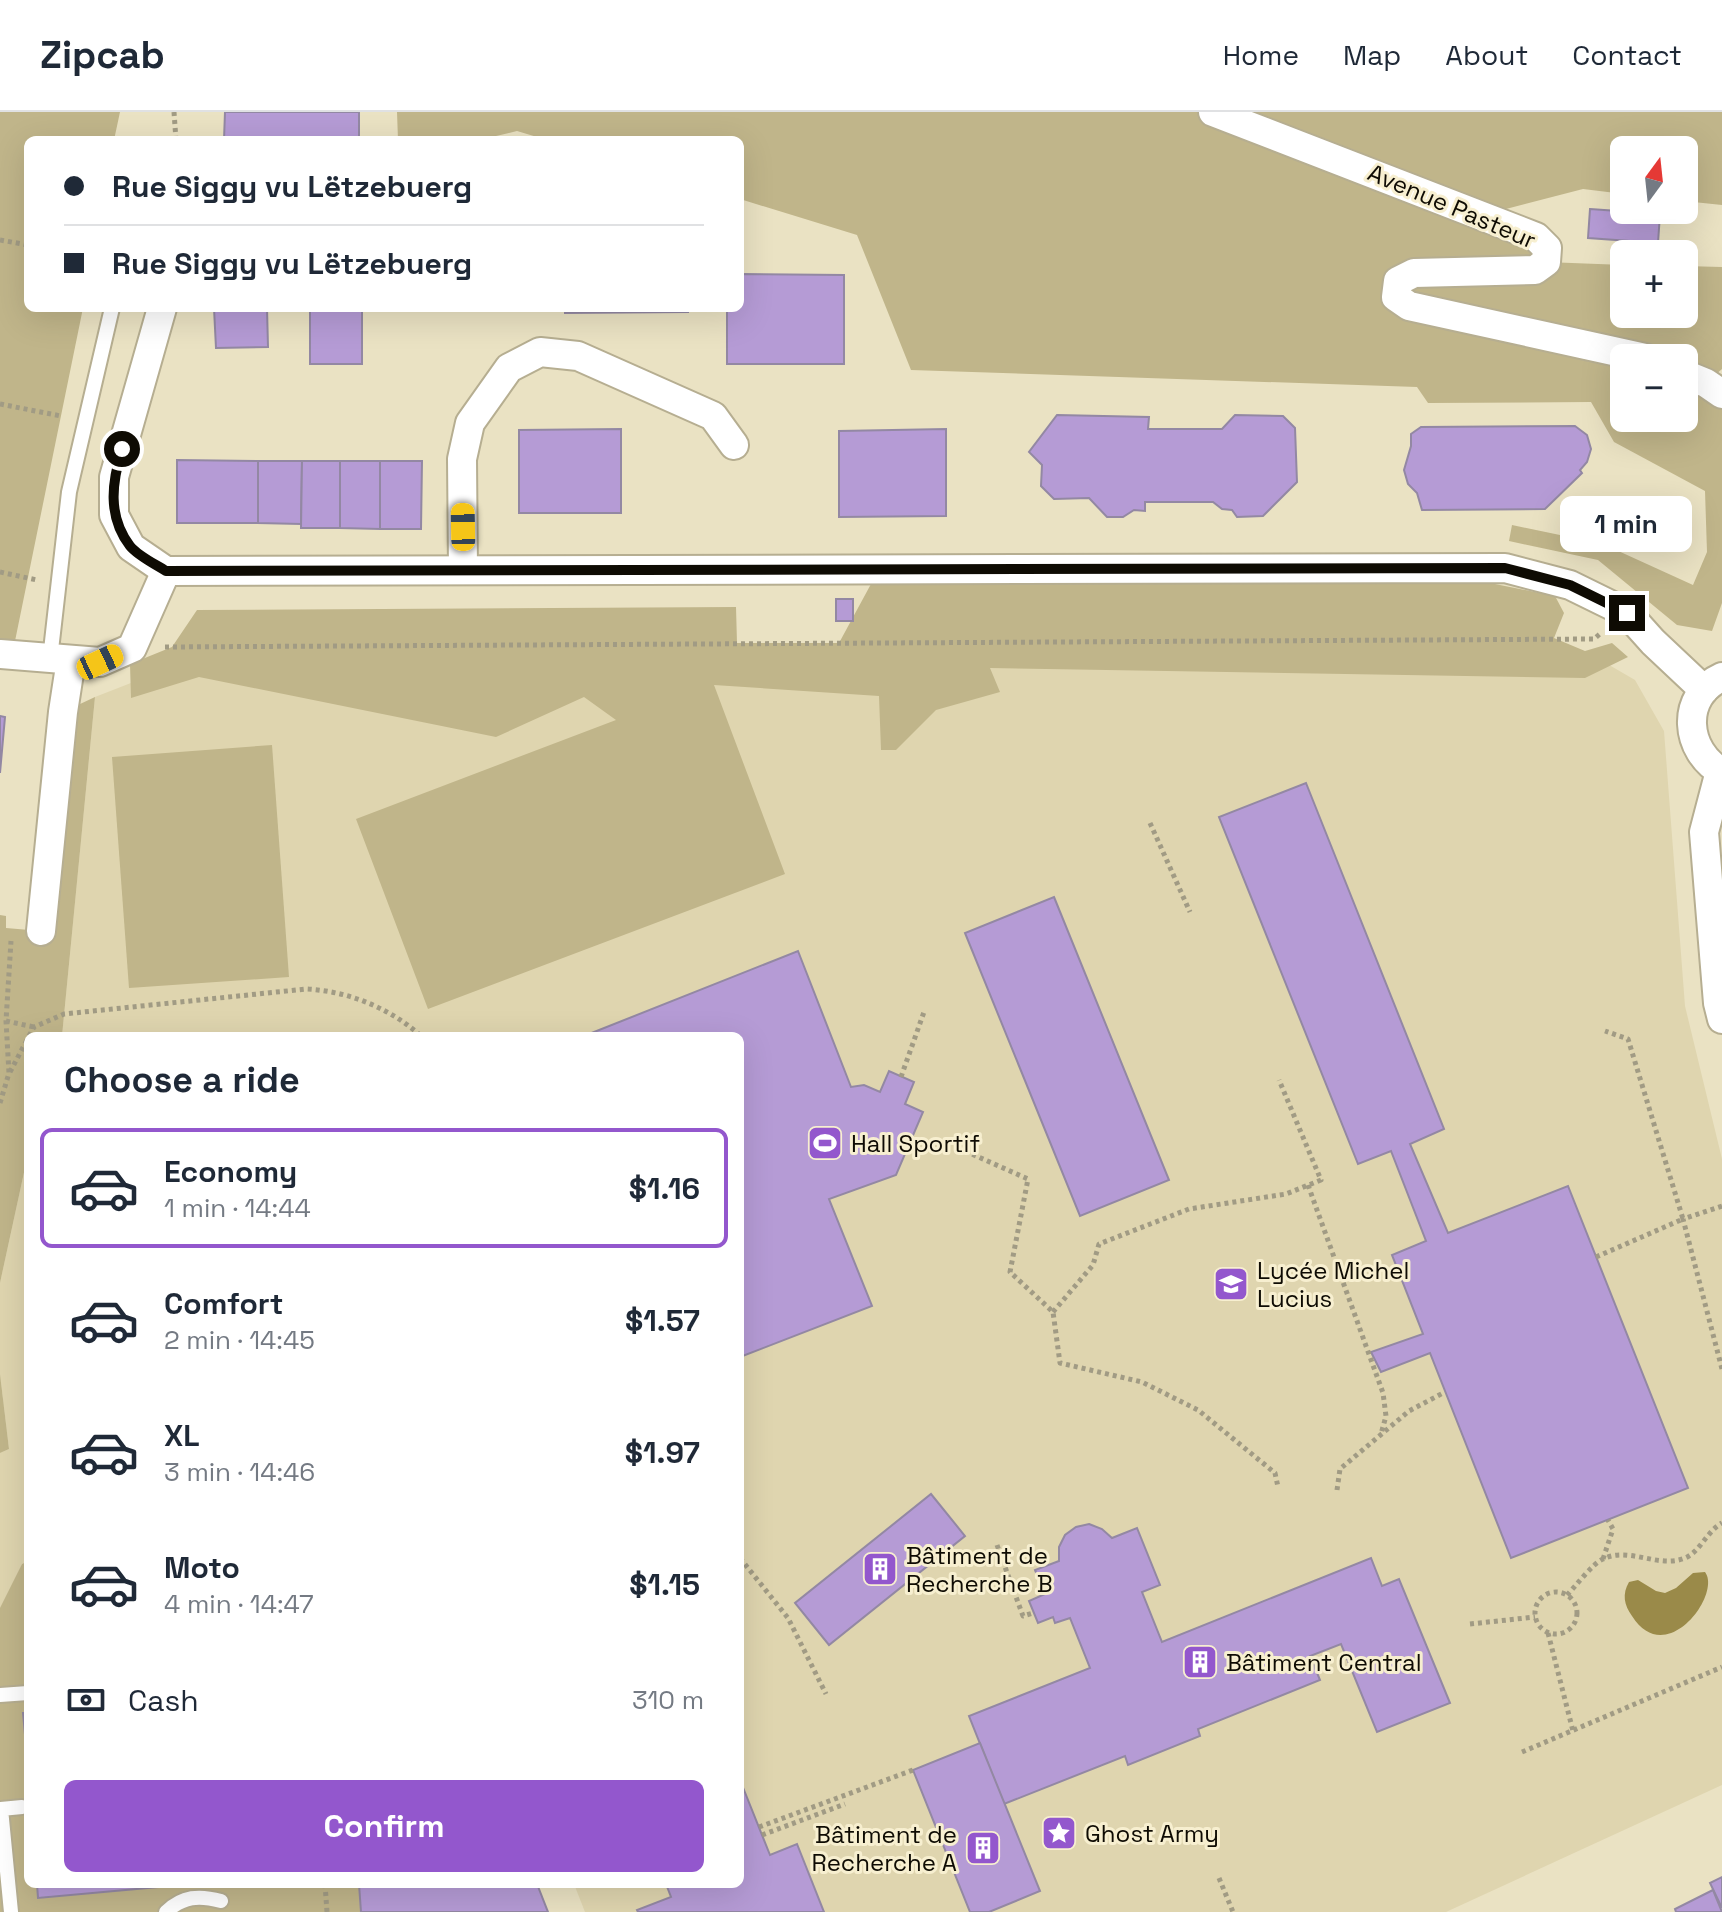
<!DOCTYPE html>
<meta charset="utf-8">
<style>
body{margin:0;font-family:"Space Grotesk",sans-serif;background:#f2f2f3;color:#1f2937;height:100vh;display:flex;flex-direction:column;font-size:30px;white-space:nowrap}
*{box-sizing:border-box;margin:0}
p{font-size:26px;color:#747a83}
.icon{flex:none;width:44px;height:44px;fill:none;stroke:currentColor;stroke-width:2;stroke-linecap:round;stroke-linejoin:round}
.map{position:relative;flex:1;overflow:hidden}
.sheet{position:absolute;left:24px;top:920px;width:720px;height:856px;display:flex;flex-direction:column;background:#fff;border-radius:12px;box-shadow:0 8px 32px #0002}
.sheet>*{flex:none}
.banner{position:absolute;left:24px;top:24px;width:720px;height:176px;border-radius:12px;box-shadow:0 8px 32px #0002;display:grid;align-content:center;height:176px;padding:0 40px;background:#fff}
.needle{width:52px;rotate:15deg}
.buttons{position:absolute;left:1610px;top:24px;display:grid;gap:16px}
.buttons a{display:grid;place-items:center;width:88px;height:88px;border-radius:12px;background:#fff;box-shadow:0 8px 32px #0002;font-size:40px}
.end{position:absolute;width:36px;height:36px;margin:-18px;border:10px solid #0e0b03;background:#fff;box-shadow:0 0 0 4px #fff}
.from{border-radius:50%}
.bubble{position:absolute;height:56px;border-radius:12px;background:#fff;box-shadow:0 8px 32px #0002;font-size:26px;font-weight:700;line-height:56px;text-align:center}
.car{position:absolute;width:24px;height:48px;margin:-24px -12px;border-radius:10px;box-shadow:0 0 6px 2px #0007;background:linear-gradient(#f5c518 24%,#345 0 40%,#f5c518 0 76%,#345 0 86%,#f5c518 0)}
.banner b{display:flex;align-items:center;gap:28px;height:76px;font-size:30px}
.banner b+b{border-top:2px solid #e0e1e3}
.banner i{width:20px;height:20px;background:#1f2937}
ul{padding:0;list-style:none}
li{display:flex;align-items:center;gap:24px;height:120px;margin:0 16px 12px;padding:0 24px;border:4px solid transparent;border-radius:12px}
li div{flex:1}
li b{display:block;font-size:30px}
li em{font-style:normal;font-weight:700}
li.current{border-color:#9357cd}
li>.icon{width:72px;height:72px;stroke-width:1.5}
h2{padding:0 40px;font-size:36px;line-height:96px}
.pay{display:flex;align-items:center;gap:20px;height:88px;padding:0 40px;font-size:30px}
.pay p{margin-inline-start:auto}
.action{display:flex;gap:16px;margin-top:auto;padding:16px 40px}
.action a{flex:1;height:92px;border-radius:12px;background:#9357cd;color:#fff;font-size:32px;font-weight:700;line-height:92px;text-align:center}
header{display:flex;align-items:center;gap:48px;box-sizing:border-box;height:112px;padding:0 40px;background:#fff;border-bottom:2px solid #e0e1e3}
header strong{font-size:38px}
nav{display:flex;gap:44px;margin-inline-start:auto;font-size:28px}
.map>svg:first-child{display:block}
</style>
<header>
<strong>Zipcab</strong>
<nav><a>Home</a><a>Map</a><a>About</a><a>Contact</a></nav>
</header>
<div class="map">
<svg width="1722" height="1800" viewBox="0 0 1722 1800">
<rect width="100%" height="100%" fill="#eae2c3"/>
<g fill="#dfd5af">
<polygon points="1585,539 1635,568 1664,619 1685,894 1722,1047 1722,1673 1446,1800 585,1800 574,1772 740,1772 740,924 62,924 95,585 195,546"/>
<polygon points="28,1042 28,1449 22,1452 0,1502 0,1341 9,1337 0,1262 0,1171"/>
</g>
<g fill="#c0b58a" fill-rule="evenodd">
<polygon points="0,0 120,0 114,28 28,28 28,196 83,196 15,529 0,528"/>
<path d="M397,0H1722V93L1684,89V38H1624V82L1583,77L1483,103L1536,125L1546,150L1624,153V202H1684V154L1722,155V257L1706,271L1722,291V491L1712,519L1677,513L1598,448L1509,429L1512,413L1603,432L1693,473L1707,440L1705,379L1614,330L1591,290L1428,291L1417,275L911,258L857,123L740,87V28H547L517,19L479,28H398ZM1624,246H1684V306H1624Z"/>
<polygon points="1490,471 1555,484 1564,501 1554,526 1585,539 1612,531 1628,545 1585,566 990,556 1000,580 936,598 896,638 881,638 879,584 714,573 785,762 428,897 356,707 616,608 584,585 496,625 199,565 131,586 130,552 172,535 197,498 736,495 737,531 839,531 871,472"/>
<polygon points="95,585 62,924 28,924 28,1042 0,1171 0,803 6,804 6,816 41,819 63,600"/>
<polygon points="272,633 289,865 129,876 112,645"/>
<polygon points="0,1262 9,1337 0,1341"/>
<polygon points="28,1449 28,1772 359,1772 361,1800 0,1800 0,1496 22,1452"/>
</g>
<path fill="#9a8a49" d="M1705,1460C1722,1482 1666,1558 1632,1504C1624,1493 1622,1482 1629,1470L1638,1468L1656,1479L1665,1481L1676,1476L1693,1461Z"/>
<g fill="#b59bd5" stroke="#9388a3" stroke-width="2">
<polygon points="225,0 359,0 359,28 224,28"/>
<polygon points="1590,97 1660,102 1658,131 1588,126"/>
<polygon points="740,162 844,163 844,252 727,252 727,196 740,196"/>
<polygon points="214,196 267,196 268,235 216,236"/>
<rect x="310" y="196" width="52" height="56"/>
<polygon points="565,196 688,196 688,200 565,201"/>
<polygon points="1057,303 1149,305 1148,317 1222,317 1235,303 1283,304 1295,316 1297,370 1263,404 1237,405 1232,398 1222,397 1213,390 1145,390 1145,399 1134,398 1123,405 1107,405 1089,386 1054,387 1041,374 1042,353 1029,340"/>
<polygon points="1575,314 1587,323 1591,337 1587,350 1580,358 1582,361 1545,397 1422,398 1417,381 1408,372 1404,358 1411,334 1411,322 1421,315"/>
<polygon points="621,317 621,401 519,401 519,318"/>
<polygon points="946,317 946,404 839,405 839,319"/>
<polygon points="177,348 258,349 258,411 177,411"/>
<polygon points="258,349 302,349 301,412 258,411"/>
<polygon points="302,349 340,349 340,416 301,416"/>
<polygon points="340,349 380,349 380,417 340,416"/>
<polygon points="380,349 422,349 421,417 380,417"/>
<rect x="836" y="487" width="17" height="22"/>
<polygon points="0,604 5,605 0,661"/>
<polygon points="1306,671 1444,1017 1410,1032 1448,1121 1568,1074 1688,1376 1511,1446 1430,1241 1381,1260 1371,1240 1423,1222 1392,1143 1426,1129 1391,1039 1358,1052 1219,705"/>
<polygon points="1054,785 1169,1068 1080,1104 965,821"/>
<polygon points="798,839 851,975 864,973 880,980 889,959 914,970 905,992 923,1000 896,1063 829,1087 872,1194 740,1245 740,924 584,924"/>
<polygon points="931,1382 965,1424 829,1533 795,1491"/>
<polygon points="1089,1412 1102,1417 1112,1426 1137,1416 1160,1473 1142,1480 1162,1530 1371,1446 1382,1474 1399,1467 1450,1591 1377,1620 1341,1532 1310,1544 1320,1568 1198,1617 1200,1624 1128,1653 1125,1644 1004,1692 969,1604 1090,1556 1070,1506 1055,1511 1053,1505 1038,1511 1029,1489 1045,1482 1035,1458 1059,1449 1059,1435 1065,1423 1076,1415"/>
<polygon points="23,1601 28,1601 28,1655"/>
<polygon points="980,1631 1040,1779 989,1800 970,1800 913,1658"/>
<polygon points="740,1668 770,1743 797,1732 824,1800 638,1800 637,1798 671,1785 666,1772 740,1772"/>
<polygon points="1722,1765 1722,1796 1710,1771"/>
<polygon points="37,1772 169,1772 169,1774 38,1786"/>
<polygon points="359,1772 537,1772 548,1800 361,1800"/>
<polygon points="1713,1778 1722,1800 1676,1800 1675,1797"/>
</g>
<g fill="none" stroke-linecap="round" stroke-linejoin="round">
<g stroke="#b6ae91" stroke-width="18">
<g id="service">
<polyline points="50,547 69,380 112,196"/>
<polyline points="0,1583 28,1581"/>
<polyline points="11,1800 1,1697 22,1695"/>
<path d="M166,1800C183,1784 199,1783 221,1789"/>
</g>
</g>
<g stroke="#b6ae91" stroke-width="32">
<g id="minor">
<polyline points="1213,0 1536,125 1547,136 1546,150 1535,158 1414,161 1398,169 1396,185 1409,194 1645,246"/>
<polyline points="162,196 114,365 114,403 131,435 166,459 1505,456 1570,473 1627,501 1653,530 1704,578"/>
<polyline points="1684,262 1706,271 1722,282"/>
<polyline points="463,458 462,347 470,311 509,256 540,240 578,244 713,304 734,333"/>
<polyline points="0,542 100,550 132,536 166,459"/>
<path d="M1722,565C1679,584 1685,640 1722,660"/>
<polyline points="1720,659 1704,720 1718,891 1722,907"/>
<polyline points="41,819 63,600 71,548"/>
</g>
</g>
<g stroke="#a19b84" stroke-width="5" stroke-dasharray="4 4" stroke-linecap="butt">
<polyline points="174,0 176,28"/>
<polyline points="0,128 28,133"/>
<polyline points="0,292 61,304"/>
<polyline points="0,460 37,468"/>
<polyline points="165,535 1594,527 1601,521"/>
<polyline points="1150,711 1190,800"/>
<polyline points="6,909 34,915"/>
<path d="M29,924L34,915L64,902L306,877C348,879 390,896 421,924"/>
<polyline points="10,960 28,926"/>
<polyline points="901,965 924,900"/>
<polyline points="0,991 9,961 6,909 11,829"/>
<polyline points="965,1039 1028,1067 1010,1160 1053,1200 1060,1251 1142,1270 1198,1298 1275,1361 1278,1375"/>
<polyline points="1308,1073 1383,1281 1386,1304 1381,1322"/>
<polyline points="1722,1094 1683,1107 1722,1257"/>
<polyline points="1596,1145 1683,1107 1628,927 1605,919"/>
<polyline points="1053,1200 1093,1153 1099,1132 1189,1097 1286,1082 1321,1068 1279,968"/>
<polyline points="1337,1378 1340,1357 1409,1299 1443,1281"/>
<polyline points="997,1433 1023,1504 1033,1501"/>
<polyline points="740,1446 788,1506 826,1582"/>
<polyline points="1603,1447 1613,1417 1608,1408"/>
<circle cx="1556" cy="1501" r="21"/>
<path d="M1567,1483C1576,1474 1592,1452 1603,1447C1629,1434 1658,1457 1685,1446C1700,1440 1707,1419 1722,1411"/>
<polyline points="1470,1512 1535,1505"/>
<polyline points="1548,1521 1573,1619"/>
<polyline points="1522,1640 1722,1555"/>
<polyline points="759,1715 913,1658"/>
<polyline points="762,1723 845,1692"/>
<polyline points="1219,1766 1233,1800"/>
<polyline points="325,1772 327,1800"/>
</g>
<use href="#service" stroke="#fff" stroke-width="14"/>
<use href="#minor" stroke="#fff" stroke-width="28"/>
</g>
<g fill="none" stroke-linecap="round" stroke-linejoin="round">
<path stroke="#0e0b03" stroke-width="10" d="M122,337C112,370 107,404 130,434C138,444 155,452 166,459L1505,456L1570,473L1627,501"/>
</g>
<defs>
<g id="stadium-square" transform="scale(1.8)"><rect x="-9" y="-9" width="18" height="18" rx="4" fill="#9357cd" stroke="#f7efd0"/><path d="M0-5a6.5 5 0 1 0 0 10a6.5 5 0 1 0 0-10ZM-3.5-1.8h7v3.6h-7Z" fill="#fff"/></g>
<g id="school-square" transform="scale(1.8)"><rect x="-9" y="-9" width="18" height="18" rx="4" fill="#9357cd" stroke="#f7efd0"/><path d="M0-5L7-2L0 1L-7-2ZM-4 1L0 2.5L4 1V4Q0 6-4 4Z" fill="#fff"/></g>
<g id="building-square" transform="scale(1.8)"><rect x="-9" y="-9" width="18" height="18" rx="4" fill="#9357cd" stroke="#f7efd0"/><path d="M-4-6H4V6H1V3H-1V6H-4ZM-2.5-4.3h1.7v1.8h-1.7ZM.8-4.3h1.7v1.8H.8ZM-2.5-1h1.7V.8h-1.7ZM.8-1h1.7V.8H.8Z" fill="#fff"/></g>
<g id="sight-square" transform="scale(1.8)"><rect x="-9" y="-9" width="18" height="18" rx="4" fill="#9357cd" stroke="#f7efd0"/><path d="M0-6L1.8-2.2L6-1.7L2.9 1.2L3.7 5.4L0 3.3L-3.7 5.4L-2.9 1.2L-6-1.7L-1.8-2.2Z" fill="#fff"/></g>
</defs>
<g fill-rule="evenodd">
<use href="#stadium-square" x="825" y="1031"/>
<use href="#school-square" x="1231" y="1172"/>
<use href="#building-square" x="880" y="1457"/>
<use href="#building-square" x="1200" y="1550"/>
<use href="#sight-square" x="1059" y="1721"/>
<use href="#building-square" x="983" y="1736"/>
</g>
<g text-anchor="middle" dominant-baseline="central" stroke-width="6" stroke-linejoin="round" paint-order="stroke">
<g font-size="24" fill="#0e0b03" stroke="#f7efd0">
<text transform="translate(1452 94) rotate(23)">Avenue Pasteur</text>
</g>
<g font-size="24" fill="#0e0b03" stroke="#f7efd0" text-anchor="start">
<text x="851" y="1031">Hall Sportif</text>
<text x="1257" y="1158">Lycée Michel<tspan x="1257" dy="28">Lucius</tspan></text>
<text x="906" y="1443">Bâtiment de<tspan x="906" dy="28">Recherche B</tspan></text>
<text x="1226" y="1550">Bâtiment Central</text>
<text x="1085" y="1721">Ghost Army</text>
<text x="957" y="1722" text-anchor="end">Bâtiment de<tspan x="957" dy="28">Recherche A</tspan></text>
</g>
</g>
</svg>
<div class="buttons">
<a><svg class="needle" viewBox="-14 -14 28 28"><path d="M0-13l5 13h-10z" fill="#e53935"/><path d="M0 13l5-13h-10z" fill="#747a83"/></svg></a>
<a>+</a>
<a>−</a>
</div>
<i class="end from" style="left:122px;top:337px"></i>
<i class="end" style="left:1627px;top:501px"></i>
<div class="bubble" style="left:1560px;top:384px;width:132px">1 min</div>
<i class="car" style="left:463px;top:415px;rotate:359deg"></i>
<i class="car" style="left:100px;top:550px;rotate:65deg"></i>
<div class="banner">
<b><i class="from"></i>Rue Siggy vu Lëtzebuerg</b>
<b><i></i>Rue Siggy vu Lëtzebuerg</b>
</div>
<section class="sheet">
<h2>Choose a ride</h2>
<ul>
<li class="current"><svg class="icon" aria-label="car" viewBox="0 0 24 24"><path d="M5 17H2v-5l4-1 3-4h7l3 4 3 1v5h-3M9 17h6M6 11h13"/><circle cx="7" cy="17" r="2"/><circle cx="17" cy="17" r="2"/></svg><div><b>Economy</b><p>1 min · 14:44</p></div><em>$1.16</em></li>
<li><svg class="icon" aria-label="car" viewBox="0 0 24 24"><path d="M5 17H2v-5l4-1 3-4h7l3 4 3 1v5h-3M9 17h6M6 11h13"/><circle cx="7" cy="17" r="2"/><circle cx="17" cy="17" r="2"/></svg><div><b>Comfort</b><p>2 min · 14:45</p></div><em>$1.57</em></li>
<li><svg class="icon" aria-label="car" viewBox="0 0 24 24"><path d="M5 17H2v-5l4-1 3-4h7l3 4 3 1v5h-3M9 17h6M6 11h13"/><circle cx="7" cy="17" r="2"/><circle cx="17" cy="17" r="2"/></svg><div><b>XL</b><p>3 min · 14:46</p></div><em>$1.97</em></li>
<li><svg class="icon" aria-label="car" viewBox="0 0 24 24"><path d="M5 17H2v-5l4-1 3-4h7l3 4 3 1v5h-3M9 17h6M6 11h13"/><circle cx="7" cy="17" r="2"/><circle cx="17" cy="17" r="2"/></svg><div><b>Moto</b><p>4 min · 14:47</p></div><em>$1.15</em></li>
</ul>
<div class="pay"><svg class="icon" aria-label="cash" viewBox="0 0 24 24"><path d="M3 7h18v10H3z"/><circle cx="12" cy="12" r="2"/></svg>Cash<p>310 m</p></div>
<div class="action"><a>Confirm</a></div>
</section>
</div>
